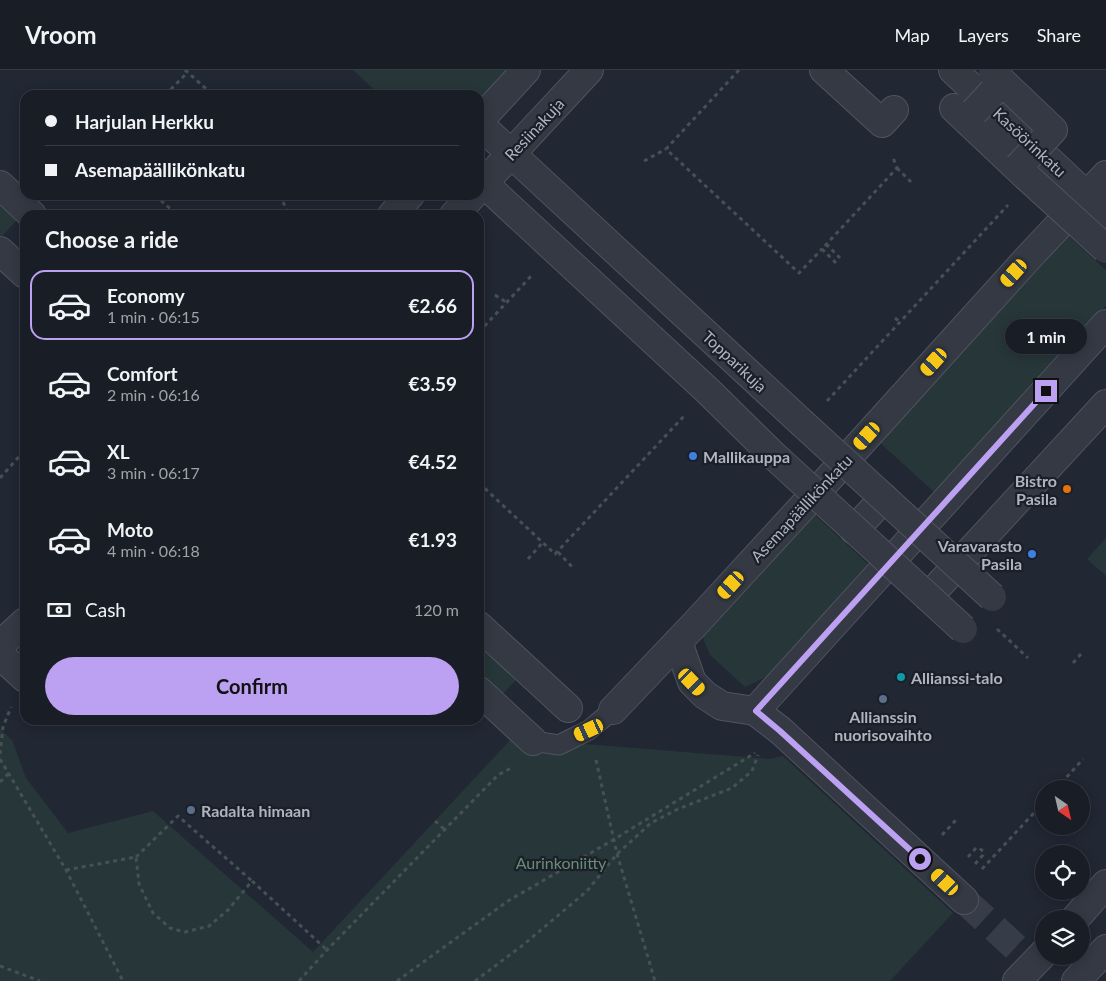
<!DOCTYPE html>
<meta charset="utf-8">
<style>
body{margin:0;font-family:Lato,sans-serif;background:#262a32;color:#f1f3f6;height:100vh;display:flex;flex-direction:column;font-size:19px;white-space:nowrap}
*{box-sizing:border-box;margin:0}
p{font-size:16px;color:#9fa2a7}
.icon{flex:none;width:28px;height:28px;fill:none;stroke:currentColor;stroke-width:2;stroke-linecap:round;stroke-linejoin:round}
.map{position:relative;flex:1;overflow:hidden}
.details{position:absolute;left:20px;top:140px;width:464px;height:515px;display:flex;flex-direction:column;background:#191d26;border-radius:15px;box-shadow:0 2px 12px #0003,0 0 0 1px #373b43}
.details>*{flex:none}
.guide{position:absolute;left:20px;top:20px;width:464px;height:110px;border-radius:15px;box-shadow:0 2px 12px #0003,0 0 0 1px #373b43;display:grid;align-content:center;height:110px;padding:0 25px;background:#191d26}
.needle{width:32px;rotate:146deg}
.controls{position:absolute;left:1035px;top:710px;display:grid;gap:10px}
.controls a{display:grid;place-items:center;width:55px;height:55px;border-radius:50%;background:#191d26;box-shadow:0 2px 12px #0003,0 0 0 1px #373b43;font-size:25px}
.end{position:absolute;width:22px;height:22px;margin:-11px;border:6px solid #bca0f2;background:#111;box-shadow:0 0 0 2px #111}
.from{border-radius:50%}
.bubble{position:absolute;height:35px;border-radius:18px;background:#191d26;box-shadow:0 2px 12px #0003,0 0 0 1px #373b43;font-size:16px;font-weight:700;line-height:35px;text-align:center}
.car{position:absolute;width:15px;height:30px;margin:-15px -8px;border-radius:6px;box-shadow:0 0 4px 1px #0007;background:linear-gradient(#f5c518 24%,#345 0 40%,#f5c518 0 76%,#345 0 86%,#f5c518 0)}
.guide b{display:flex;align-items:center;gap:18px;height:48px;font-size:19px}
.guide b+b{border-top:1px solid #373b43}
.guide i{width:12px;height:12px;background:#f1f3f6}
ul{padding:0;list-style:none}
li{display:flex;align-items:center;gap:15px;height:70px;margin:0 10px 8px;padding:0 15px;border:2px solid transparent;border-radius:15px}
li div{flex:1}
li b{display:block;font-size:19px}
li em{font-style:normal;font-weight:700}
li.on{border-color:#bca0f2}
li>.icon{width:45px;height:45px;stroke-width:1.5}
h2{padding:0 25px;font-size:22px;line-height:60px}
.pay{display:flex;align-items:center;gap:12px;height:55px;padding:0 25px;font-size:19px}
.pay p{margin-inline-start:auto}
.primary-button{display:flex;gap:10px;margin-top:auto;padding:10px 25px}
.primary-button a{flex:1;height:58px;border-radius:30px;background:#bca0f2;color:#111;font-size:20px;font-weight:700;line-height:58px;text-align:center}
header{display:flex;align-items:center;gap:30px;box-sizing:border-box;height:70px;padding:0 25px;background:#191d26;border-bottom:1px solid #373b43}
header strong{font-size:24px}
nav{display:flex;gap:28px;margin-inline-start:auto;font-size:18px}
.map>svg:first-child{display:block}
</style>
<header>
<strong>Vroom</strong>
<nav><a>Map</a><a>Layers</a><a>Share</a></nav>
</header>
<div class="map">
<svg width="1106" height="911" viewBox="0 0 1106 911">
<rect width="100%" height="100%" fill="#212733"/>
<g fill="#273638">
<polygon points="353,0 509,0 479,32 479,25 380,25"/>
<polygon points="0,132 18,149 2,166 0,165"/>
<polygon points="1066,164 1106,200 1106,236 935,423 878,371"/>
<polygon points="814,444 869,495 766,607 745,617 710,585 702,566"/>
<polygon points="1106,468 1106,506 1087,489"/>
<polygon points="479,574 517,609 501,626 479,605"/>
<polygon points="0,659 12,670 26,708 68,763 153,741 313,882 512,668 770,689 783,686 953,843 890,911 0,911"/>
</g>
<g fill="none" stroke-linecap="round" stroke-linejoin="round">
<polyline stroke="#363c48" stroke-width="28" stroke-dasharray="28 14" stroke-linecap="butt" points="964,830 1025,886"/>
<g stroke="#4f545f" stroke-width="21">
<polyline id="service" points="533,671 559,675 589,660 613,640"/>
</g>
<g stroke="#4f545f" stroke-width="30">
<g id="pedestrian">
<polyline points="824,0 882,53 894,40"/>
<polyline points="954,38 1026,106"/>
<polyline points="479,51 526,0"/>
<polyline points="479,54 801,352"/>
<polyline points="479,109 708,321 771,383"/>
<polyline points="0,115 32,145"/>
<polyline points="479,118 589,0"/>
<polyline points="392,145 410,125"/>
<polyline points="454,145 473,125"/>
<polyline points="0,181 25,204"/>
<polyline points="854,460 884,428"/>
<polyline points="928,527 1106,334"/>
<polyline points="0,575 25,552"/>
<polyline points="0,585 25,608"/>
</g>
</g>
<g stroke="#4f545f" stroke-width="30">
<g id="minor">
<polyline points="953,0 1106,144"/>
<polyline points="479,556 568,638"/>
<polyline points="678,572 692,612 705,625 722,636 755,641 1106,254"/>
<polyline points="479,621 533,671"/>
<polyline points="613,640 695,554 831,406 1028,188 1106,105"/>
<polyline points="755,641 781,661 964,830"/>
<polyline points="1075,849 1106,814"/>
<polyline points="1017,911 1044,883"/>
<polyline points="1076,911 1106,879"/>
</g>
</g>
<g stroke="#455255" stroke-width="3" stroke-dasharray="4 4" stroke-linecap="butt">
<polyline points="185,0 213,25"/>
<polyline points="739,0 666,79 799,203 822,179"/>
<polyline points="165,25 187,3"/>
<polyline points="644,91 666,79"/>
<polyline points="897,98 911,112"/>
<polyline points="155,125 177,145"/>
<polyline points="279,125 290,145"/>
<polyline points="826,174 840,188"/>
<polyline points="836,193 822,179 897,98 892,85"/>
<polyline points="495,225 506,232"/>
<polyline points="895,248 900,252"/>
<polyline points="479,262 533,204"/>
<polyline points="827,331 1008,135"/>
<polyline points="0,408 25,380"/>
<polyline points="479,413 555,484 685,345"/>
<polyline points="558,482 574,499"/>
<polyline points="528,489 543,472"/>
<polyline points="997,559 1028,588"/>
<polyline points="1073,593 1081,584"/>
<polyline points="0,684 3,657 11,637"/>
<polyline points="0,689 66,800 123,911"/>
<polyline points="596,690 617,784 655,911"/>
<polyline points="0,712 9,703"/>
<polyline points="1056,719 1083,689"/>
<polyline points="435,751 444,759"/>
<polyline points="942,765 956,750"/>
<polyline points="136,787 178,746 252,811"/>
<polyline points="968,787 976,778 979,778 983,781 983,785 975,794"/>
<polyline points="982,799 1044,732"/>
<polyline points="66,800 136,787 139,814 153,843 170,858 185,862 209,856 228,840 252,811 327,880"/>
<polyline points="0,896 40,911"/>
<polyline points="299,911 327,880 498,705 511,698"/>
<polyline points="397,911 508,831 613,770 755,683"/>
<polyline points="475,911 523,875 587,821 617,784 651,753 678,739 732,718 752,701 758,685"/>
</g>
<use href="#service" stroke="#343944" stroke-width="19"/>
<use href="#pedestrian" stroke="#343944" stroke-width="28"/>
<use href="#minor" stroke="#343944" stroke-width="28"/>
<g stroke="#4f545f" stroke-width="30" stroke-linecap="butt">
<g id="pedestrian-bridge">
<polyline points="993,3 1053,60 1018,97"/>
<polyline points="974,42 1002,12"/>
<polyline points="1026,106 1106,179"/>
<polyline points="801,352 992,527"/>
<polyline points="771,383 963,559"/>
</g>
</g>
<use href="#pedestrian-bridge" stroke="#343944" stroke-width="28"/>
</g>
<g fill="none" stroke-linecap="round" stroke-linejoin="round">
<polyline stroke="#bca0f2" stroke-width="6" points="920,789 780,661 756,641 1046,321"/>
</g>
<g fill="#3f7fe0" stroke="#1a1f28" stroke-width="2">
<circle cx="693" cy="386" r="5"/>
<circle cx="1032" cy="484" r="5"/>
</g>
<circle fill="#e8710a" stroke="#1a1f28" stroke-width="2" cx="1067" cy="419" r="5"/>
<circle fill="#0f9aa8" stroke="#1a1f28" stroke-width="2" cx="901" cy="607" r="5"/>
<g fill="#5c6f8a" stroke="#1a1f28" stroke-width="2">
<circle cx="883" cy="629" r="5"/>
<circle cx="191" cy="740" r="5"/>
</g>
<g text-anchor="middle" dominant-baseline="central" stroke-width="4.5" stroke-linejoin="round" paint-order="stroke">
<g font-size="16" fill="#afb4c1" stroke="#1a1f28">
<text transform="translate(534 59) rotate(-47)">Resiinakuja</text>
<text transform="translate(1030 72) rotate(43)">Kasöörinkatu</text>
<text transform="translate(735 291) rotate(43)">Topparikuja</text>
<text transform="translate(801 438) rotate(-47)">Asemapäällikönkatu</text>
</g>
<g font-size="16" font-weight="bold" fill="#afb4c1" stroke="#1a1f28" text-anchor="start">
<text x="703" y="386">Mallikauppa</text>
<text x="1057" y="410" text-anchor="end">Bistro<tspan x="1057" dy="18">Pasila</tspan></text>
<text x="1022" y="475" text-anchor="end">Varavarasto<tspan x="1022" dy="18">Pasila</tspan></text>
<text x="911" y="607">Allianssi-talo</text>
<text x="883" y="646" text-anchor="middle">Allianssin<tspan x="883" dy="18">nuorisovaihto</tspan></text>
<text x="201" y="740">Radalta himaan</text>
</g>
<g font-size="16" fill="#6a8e75" stroke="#1a1f28">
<text x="561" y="792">Aurinkoniitty</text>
</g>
</g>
</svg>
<div class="controls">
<a><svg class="needle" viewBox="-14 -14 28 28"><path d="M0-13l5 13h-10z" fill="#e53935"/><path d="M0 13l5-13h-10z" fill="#9fa2a7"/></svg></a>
<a><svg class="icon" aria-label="locate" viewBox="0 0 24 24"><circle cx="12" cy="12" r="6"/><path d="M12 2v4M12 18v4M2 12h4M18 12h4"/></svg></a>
<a><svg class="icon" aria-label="layers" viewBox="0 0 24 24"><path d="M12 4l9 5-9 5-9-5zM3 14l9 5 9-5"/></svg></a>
</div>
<i class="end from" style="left:920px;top:789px"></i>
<i class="end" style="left:1046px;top:321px"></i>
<div class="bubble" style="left:1005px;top:249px;width:82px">1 min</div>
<i class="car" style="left:1014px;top:203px;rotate:222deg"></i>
<i class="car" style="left:934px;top:292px;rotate:222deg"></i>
<i class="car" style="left:867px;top:366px;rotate:222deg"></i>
<i class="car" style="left:731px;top:515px;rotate:222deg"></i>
<i class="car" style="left:692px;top:612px;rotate:136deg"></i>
<i class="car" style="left:589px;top:660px;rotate:245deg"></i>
<i class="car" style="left:945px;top:812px;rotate:313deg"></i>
<div class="guide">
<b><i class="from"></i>Harjulan Herkku</b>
<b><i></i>Asemapäällikönkatu</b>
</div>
<section class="details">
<h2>Choose a ride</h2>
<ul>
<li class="on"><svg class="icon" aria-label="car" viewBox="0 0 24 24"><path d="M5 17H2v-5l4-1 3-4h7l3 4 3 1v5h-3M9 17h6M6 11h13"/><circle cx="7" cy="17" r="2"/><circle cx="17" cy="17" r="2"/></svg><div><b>Economy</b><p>1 min · 06:15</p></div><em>€2.66</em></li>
<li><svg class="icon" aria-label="car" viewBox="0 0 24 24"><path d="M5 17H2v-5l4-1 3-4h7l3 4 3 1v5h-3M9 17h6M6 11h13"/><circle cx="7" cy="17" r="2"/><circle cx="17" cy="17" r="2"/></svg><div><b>Comfort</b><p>2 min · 06:16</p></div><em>€3.59</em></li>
<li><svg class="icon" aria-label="car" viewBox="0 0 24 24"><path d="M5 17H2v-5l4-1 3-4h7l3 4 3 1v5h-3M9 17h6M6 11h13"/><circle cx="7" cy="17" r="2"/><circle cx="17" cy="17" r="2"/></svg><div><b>XL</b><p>3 min · 06:17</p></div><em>€4.52</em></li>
<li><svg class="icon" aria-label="car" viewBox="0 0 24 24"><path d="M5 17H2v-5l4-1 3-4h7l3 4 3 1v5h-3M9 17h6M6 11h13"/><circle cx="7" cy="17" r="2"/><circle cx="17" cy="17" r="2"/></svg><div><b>Moto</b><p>4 min · 06:18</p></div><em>€1.93</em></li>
</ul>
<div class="pay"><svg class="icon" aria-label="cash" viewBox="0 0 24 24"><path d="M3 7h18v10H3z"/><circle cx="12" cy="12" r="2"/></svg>Cash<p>120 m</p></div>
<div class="primary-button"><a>Confirm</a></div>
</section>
</div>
